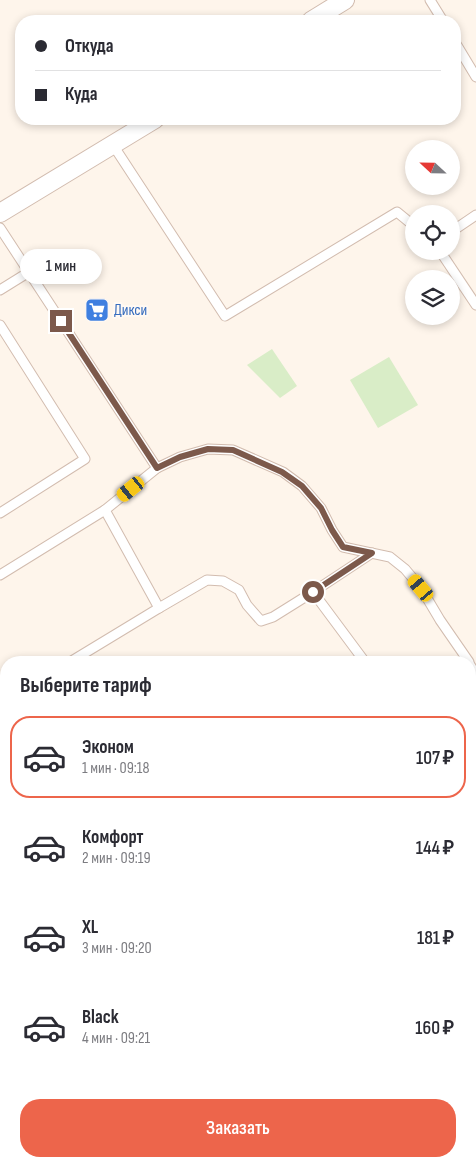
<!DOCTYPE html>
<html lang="ru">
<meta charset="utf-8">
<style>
body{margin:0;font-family:"Sofia Sans Condensed",sans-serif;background:#f2f2f3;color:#2b2b33;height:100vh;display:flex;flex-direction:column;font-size:19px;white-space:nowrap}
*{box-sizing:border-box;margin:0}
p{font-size:16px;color:#7c7c81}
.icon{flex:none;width:28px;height:28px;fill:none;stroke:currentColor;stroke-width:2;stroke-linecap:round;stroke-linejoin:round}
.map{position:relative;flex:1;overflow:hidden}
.panel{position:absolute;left:0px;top:656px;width:476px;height:511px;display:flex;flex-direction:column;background:#fff;border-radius:20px 20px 0 0;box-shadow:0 2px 8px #0003}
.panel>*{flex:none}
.guide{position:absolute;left:15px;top:15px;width:446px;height:110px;border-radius:20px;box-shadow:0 2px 8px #0003;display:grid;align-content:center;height:110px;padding:0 20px;background:#fff}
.needle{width:32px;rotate:292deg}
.controls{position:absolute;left:405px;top:140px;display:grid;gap:10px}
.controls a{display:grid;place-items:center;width:55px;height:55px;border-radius:50%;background:#fff;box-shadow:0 2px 8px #0003;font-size:25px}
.end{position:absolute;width:22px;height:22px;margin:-11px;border:6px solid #7c594b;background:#fff;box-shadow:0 0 0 2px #fff}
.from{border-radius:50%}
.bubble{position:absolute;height:35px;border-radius:18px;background:#fff;box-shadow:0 2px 8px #0003;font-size:16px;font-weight:600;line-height:35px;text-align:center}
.car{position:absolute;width:15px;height:30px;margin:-15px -8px;border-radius:6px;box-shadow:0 0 4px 1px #0007;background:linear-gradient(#f5c518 24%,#345 0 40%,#f5c518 0 76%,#345 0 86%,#f5c518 0)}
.guide b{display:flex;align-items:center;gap:18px;height:48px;font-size:19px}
.guide b+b{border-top:1px solid #e1e1e2}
.guide i{width:12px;height:12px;background:#2b2b33}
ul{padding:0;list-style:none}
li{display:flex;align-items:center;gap:15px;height:82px;margin:0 10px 8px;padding:0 10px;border:2px solid transparent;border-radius:20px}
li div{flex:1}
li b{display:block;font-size:19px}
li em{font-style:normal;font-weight:600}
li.current{border-color:#ed654b}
li>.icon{width:45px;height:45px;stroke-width:1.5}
h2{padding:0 20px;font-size:22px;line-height:60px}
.cta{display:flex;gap:10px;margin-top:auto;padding:10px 20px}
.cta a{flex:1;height:58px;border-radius:20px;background:#ed654b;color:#fff;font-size:20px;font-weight:600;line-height:58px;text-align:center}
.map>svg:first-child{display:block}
</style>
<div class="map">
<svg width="476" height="1167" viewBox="0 0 476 1167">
<rect width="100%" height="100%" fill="#fef5eb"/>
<g fill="#d9edc7">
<polygon points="272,349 297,386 280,398 247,365"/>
<polygon points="389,357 418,405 378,428 350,380"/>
<polygon points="470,914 476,924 476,981 470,985"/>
</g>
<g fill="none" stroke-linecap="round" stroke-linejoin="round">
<g stroke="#d2bcaf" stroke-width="11">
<g id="service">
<polyline points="430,0 443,21"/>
<polyline points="455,42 476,77"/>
<polyline points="113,145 225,316 397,212 414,226"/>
<polyline points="0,228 157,468 180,457 208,449 233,450 283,472 302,486 321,508 332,530 343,547 390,557 405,569 421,588 440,620 469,662"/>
<polyline points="451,232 476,215"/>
<polyline points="440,251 476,305"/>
<polyline points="0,290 29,272"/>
<polyline points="0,325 85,459 0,513"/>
<polyline points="0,575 105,510 157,468"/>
<polyline points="313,592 372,553"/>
<polyline points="159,608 207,580 223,581 239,590 247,605 261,621 273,617 313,592 365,662"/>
<polyline points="70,662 159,608 105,510"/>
<polyline points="470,665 476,674"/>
<polyline points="0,706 6,702"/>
<polyline points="0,741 6,751"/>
<polyline points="470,764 471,763 476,745"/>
<polyline points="470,898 476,907"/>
<polyline points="0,942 6,953"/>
<polyline points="0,1097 6,1098"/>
<polyline points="194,1161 198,1167"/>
<polyline points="289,1161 293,1167"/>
<polyline points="417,1161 420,1167"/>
<polyline points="84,1167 93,1161"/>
</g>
</g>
<g stroke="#d2bcaf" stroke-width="20">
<g id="minor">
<polyline points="311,21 345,0"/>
<polyline points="0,213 155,119"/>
</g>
</g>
<use href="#service" stroke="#fff" stroke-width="9"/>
<use href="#minor" stroke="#fff" stroke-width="18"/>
</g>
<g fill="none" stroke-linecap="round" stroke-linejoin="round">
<polyline stroke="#7c594b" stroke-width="6" points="61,321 157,468 180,457 208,449 233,450 282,472 302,486 321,508 332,530 343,547 372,553 313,592"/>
</g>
<defs>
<g id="supermarket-square" transform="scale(1.25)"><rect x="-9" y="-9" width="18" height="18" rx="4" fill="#3f7fe0" stroke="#fff9f3"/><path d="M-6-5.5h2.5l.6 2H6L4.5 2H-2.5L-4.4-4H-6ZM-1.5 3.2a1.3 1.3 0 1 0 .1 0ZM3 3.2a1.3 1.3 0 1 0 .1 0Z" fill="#fff"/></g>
</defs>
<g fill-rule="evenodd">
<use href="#supermarket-square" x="97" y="310"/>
</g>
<g text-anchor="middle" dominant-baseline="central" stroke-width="4" stroke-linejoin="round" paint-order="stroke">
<g font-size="16" fill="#366cbe" stroke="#fff9f3" text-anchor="start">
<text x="114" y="310">Дикси</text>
</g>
</g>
</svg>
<div class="controls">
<a><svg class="needle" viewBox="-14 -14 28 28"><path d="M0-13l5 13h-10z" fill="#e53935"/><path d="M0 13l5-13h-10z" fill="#7c7c81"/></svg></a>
<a><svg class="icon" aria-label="locate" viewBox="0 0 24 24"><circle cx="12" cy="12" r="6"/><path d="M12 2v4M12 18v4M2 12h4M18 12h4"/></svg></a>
<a><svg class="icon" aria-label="layers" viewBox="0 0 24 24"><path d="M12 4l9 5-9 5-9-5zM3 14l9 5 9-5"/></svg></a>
</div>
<i class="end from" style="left:313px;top:592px"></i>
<i class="end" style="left:61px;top:321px"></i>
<div class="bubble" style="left:20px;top:249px;width:82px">1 мин</div>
<i class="car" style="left:131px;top:489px;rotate:231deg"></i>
<i class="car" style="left:421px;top:588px;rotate:320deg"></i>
<div class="guide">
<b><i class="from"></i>Откуда</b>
<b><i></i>Куда</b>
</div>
<section class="panel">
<h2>Выберите тариф</h2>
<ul>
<li class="current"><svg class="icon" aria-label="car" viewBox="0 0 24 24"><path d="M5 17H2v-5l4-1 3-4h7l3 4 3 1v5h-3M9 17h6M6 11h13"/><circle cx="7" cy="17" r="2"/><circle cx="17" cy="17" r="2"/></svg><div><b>Эконом</b><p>1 мин · 09:18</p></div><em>107 ₽</em></li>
<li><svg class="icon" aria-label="car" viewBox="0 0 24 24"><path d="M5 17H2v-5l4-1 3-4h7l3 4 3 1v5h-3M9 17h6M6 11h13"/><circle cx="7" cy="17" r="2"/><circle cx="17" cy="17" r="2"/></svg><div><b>Комфорт</b><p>2 мин · 09:19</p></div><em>144 ₽</em></li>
<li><svg class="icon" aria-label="car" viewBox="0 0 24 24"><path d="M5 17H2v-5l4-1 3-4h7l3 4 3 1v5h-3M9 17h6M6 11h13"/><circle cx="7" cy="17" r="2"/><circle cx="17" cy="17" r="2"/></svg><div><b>XL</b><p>3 мин · 09:20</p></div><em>181 ₽</em></li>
<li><svg class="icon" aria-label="car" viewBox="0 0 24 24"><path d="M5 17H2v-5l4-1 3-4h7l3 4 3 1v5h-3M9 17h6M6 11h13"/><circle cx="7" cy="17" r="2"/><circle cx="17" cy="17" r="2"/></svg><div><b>Black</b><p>4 мин · 09:21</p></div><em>160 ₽</em></li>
</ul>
<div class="cta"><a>Заказать</a></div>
</section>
</div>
